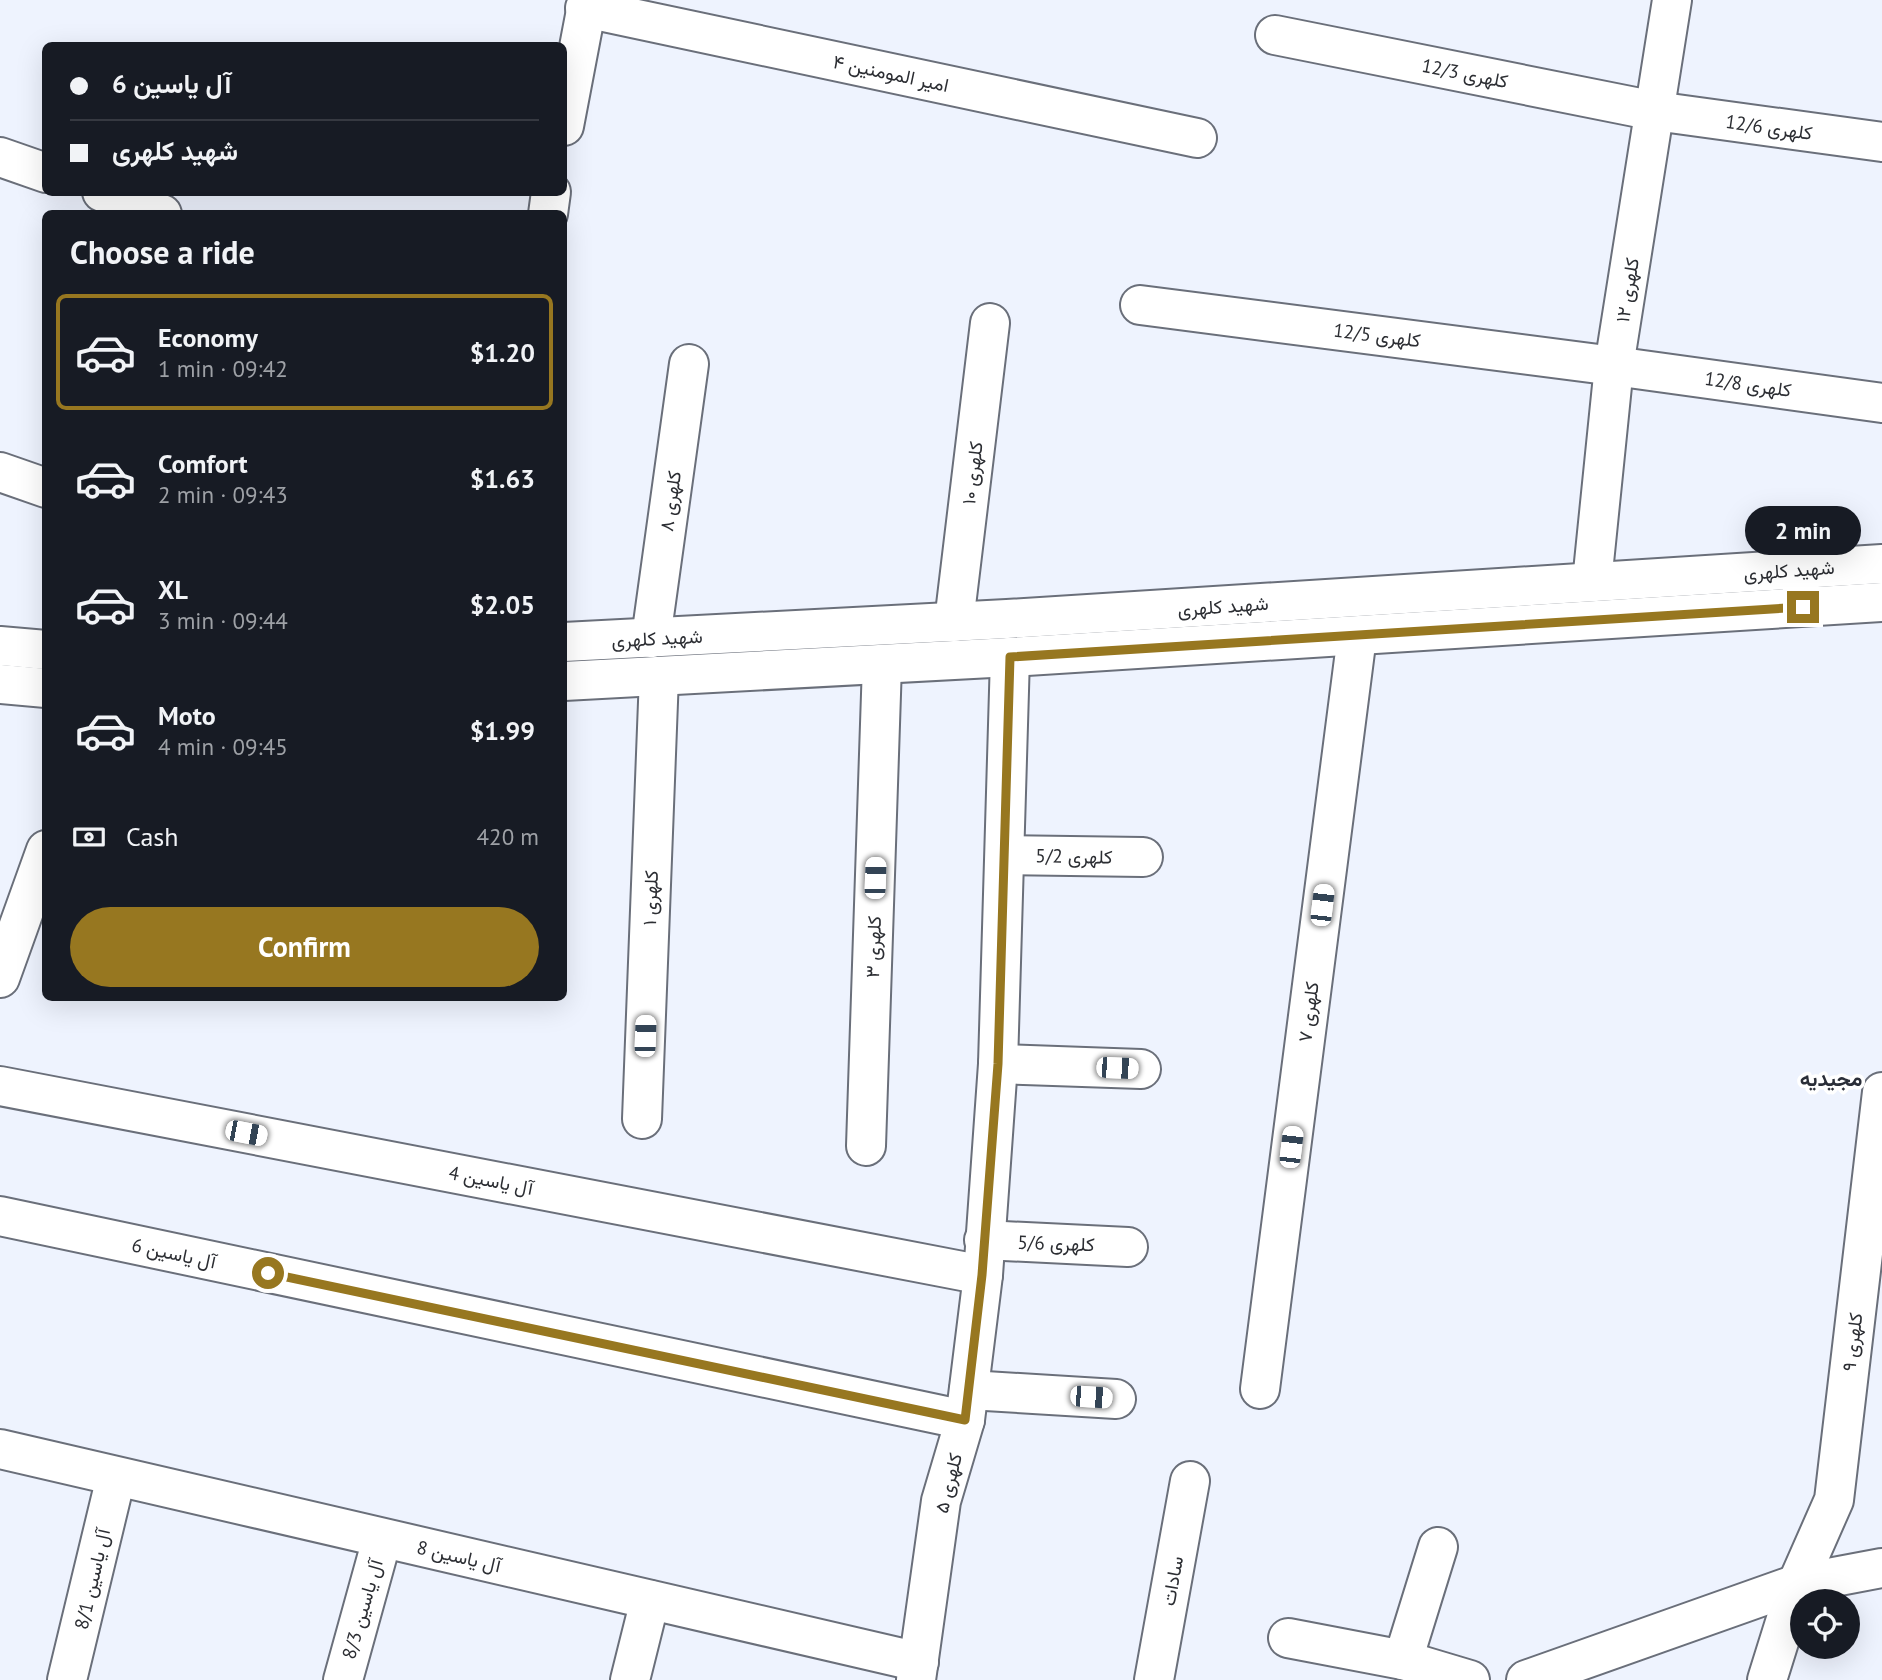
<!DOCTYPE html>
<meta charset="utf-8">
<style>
body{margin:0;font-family:"PT Sans",Vazirmatn,sans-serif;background:#242831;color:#f1f3f6;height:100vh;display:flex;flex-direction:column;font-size:26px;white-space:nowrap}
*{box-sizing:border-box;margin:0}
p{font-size:23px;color:#9ea1a6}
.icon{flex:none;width:38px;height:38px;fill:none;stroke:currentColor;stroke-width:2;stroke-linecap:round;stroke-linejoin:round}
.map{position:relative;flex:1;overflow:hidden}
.sheet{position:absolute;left:42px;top:210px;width:525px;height:791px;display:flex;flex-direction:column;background:#171b24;border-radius:10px;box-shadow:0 7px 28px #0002}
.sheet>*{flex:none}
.guide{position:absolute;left:42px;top:42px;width:525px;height:154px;border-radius:10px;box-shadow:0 7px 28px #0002;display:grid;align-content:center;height:154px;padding:0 28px;background:#171b24}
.buttons{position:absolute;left:1790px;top:1589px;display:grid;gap:14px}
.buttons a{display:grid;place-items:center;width:70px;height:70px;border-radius:50%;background:#171b24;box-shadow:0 7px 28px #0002;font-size:35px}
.end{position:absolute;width:32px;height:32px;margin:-16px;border:9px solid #977720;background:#fff;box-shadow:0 0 0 4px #fff}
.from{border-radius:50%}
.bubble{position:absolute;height:49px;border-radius:24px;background:#171b24;box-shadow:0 7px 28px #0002;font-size:23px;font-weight:800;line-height:49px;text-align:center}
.car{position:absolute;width:21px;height:42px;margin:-21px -10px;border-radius:9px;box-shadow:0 0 5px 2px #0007;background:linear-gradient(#fff 24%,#345 0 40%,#fff 0 76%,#345 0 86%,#fff 0)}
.guide b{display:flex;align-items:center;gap:24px;height:66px;font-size:26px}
.guide b+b{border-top:2px solid #363941}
.guide i{width:18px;height:18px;background:#f1f3f6}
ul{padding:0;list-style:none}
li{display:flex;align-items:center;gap:21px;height:116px;margin:0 14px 10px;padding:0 14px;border:4px solid transparent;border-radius:10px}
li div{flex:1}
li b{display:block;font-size:26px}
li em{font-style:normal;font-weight:800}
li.current{border-color:#977720}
li>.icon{width:63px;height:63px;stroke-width:1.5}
h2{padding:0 28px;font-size:32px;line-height:84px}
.pay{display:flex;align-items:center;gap:18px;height:77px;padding:0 28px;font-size:26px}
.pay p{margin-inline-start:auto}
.primary-button{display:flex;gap:14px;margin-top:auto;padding:14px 28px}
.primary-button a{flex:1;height:80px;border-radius:42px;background:#977720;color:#fff;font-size:28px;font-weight:800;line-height:80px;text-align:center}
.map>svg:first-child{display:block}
</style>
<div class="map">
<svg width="1882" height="1680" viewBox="0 0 1882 1680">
<rect width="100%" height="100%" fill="#eef3fe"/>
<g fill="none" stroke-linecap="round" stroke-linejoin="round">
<g stroke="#6a6f7a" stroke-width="42">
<g id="minor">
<polyline points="585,8 1197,138"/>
<polyline points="1275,35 1655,111 1882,142"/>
<polyline points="564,126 588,0"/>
<polyline points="0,157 46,173"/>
<polyline points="102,192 162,214"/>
<polyline points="548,214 551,192"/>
<polyline points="1140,305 1614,366 1882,403"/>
<polyline points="0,472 46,488"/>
<polyline points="1592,582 1614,366 1672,0"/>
<polyline points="954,622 990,323"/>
<polyline points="651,638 689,364"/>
<polyline points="1005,855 1143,857"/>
<polyline points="0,978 46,850"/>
<polyline points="998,1064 1141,1069"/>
<polyline points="0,1086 983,1275"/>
<polyline points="642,1119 659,676"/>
<polyline points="866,1146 882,664"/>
<polyline points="0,1216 965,1420"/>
<polyline points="984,1240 1128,1247"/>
<polyline points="1260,1389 1357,636"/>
<polyline points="969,1390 1116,1399"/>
<polyline points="0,1449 919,1662"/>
<polyline points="1288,1638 1403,1660 1470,1680"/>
<polyline points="1403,1660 1438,1547"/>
<polyline points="67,1680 116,1477"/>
<polyline points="343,1680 382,1539"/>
<polyline points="630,1680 650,1600"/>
<polyline points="916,1680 941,1501 965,1420 983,1275 998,1064 1010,657"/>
<polyline points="1154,1680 1190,1481"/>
<polyline points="1526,1680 1797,1584 1882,1568"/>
<polyline points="1767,1680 1797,1584 1834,1500 1882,1092"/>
</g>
</g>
<g stroke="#6a6f7a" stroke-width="42">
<g id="secondary">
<polyline points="564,642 1007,619 1882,564"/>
<polyline points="0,646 46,650"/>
<polyline points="564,681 1010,657 1882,602"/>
<polyline points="0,684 46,688"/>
</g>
</g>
<use href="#minor" stroke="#fff" stroke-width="38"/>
<use href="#secondary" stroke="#fff" stroke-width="38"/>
</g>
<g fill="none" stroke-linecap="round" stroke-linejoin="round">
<polyline stroke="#977720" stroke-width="9" points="268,1273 965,1420 982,1275 998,1064 1010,657 1803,607"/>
</g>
<g text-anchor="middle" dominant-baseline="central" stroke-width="7" stroke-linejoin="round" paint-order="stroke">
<g font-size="19" fill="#2c2e33" stroke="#fff">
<text transform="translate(891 73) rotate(12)">امیر المومنین ۴</text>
<text transform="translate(1465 73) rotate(11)">کلهری 12/3</text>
<text transform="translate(1769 127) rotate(8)">کلهری 12/6</text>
<text transform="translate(1627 290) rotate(-81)">کلهری ۱۲</text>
<text transform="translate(1377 335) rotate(7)">کلهری 12/5</text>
<text transform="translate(1748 384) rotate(8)">کلهری 12/8</text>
<text transform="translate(972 473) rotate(-83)">کلهری ۱۰</text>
<text transform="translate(670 501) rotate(-82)">کلهری ۸</text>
<text transform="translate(1789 570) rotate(-4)">شهید کلهری</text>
<text transform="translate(1223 606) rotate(-4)">شهید کلهری</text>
<text transform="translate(657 638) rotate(-3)">شهید کلهری</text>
<text transform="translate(1074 856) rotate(1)">کلهری 5/2</text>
<text transform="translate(650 898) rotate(-88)">کلهری ۱</text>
<text transform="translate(873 947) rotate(-88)">کلهری ۳</text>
<text transform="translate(1308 1012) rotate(-83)">کلهری ۷</text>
<text transform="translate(491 1180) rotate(11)">آل یاسین 4</text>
<text transform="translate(1056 1243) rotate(2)">کلهری 5/6</text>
<text transform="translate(174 1253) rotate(12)">آل یاسین 6</text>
<text transform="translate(1852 1342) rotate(-83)">کلهری ۹</text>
<text transform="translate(948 1483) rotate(-76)">کلهری ۵</text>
<text transform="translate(459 1556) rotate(13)">آل یاسین 8</text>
<text transform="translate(92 1579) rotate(-77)">آل یاسین 8/1</text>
<text transform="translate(1172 1581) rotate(-80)">سادات</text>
<text transform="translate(362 1609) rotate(-74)">آل یاسین 8/3</text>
</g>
<g font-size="21" font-weight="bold" fill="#2a2e38" stroke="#fff">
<text x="1831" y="1078">مجیدیه</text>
</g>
</g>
</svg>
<div class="buttons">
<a><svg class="icon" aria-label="locate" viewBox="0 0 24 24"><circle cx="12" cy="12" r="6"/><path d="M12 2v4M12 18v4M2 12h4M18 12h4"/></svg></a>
</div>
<i class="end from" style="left:268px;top:1273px"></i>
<i class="end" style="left:1803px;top:607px"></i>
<div class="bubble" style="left:1745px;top:506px;width:116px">2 min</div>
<i class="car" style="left:875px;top:878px;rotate:2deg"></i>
<i class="car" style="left:1322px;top:905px;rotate:7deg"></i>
<i class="car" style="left:645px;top:1036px;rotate:2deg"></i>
<i class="car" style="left:1117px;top:1068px;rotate:92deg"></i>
<i class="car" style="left:246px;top:1133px;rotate:101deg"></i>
<i class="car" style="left:1291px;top:1147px;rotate:7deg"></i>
<i class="car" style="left:1091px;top:1397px;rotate:94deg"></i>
<div class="guide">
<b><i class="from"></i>آل یاسین 6</b>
<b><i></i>شهید کلهری</b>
</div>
<section class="sheet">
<h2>Choose a ride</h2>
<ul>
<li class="current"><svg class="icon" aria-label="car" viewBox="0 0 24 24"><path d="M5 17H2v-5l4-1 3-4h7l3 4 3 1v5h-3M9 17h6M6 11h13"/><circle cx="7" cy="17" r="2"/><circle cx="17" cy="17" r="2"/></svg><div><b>Economy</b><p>1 min · 09:42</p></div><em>$1.20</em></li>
<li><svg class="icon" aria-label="car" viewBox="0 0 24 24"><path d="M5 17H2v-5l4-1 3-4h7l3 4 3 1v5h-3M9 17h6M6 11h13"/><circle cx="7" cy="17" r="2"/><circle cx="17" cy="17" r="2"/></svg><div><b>Comfort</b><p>2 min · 09:43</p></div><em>$1.63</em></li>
<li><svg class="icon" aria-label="car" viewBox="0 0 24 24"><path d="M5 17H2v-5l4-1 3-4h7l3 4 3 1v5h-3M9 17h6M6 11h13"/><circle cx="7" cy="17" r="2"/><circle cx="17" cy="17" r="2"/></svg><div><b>XL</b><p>3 min · 09:44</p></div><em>$2.05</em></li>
<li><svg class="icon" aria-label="car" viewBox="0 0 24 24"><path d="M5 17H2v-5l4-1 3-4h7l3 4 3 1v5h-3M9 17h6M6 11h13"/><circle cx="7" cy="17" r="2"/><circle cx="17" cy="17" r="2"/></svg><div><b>Moto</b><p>4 min · 09:45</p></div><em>$1.99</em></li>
</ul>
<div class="pay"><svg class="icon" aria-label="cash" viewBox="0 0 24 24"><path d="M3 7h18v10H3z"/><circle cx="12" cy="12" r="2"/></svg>Cash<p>420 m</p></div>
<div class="primary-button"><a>Confirm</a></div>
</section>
</div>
